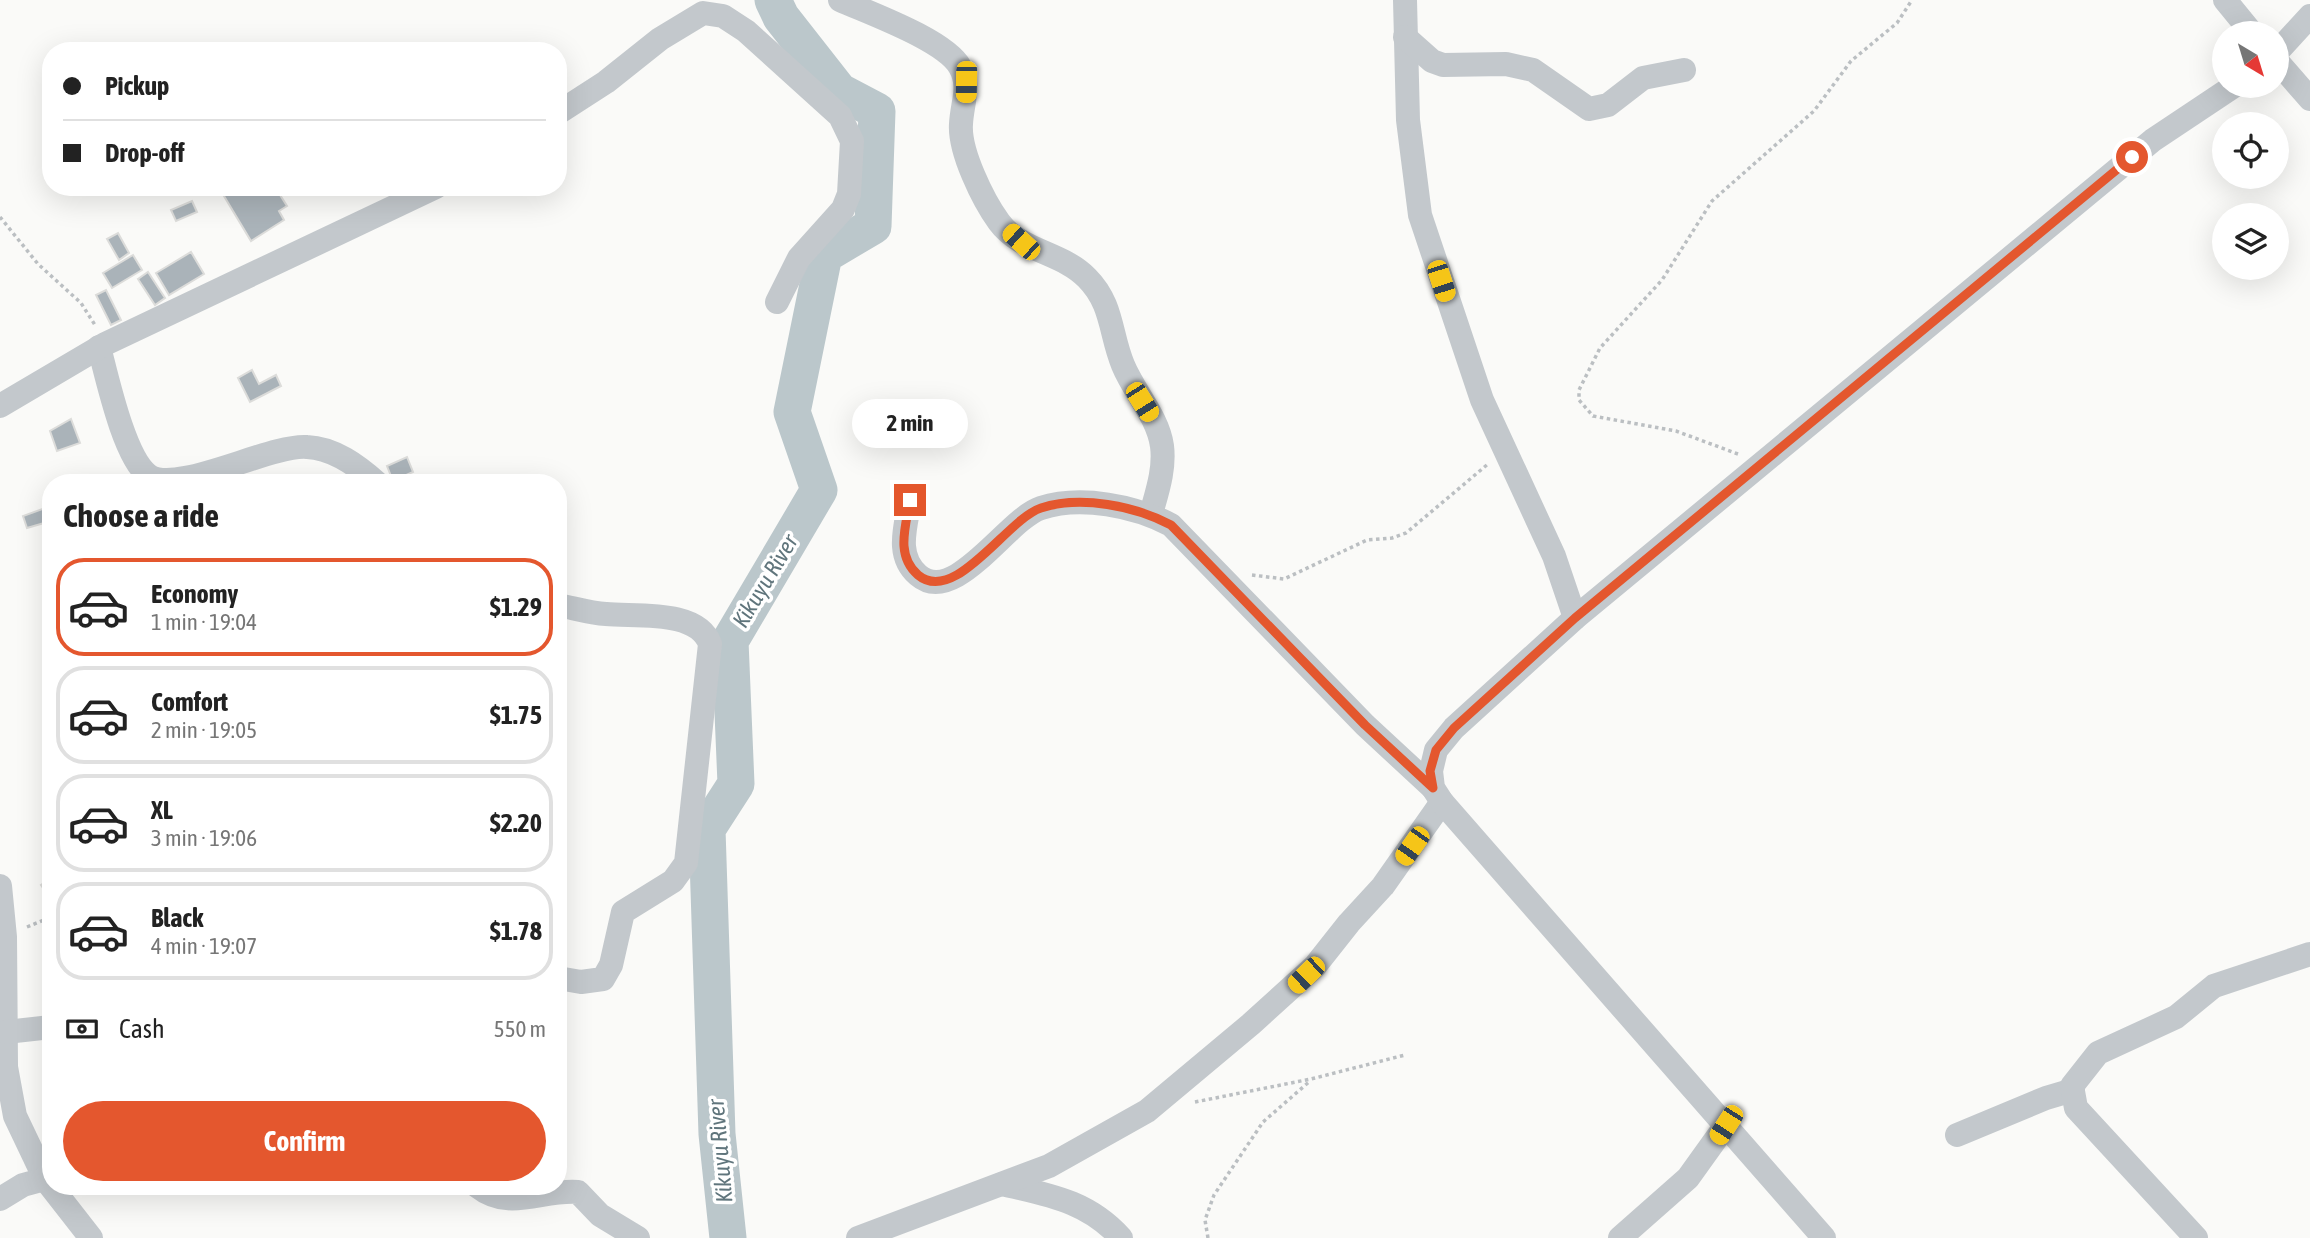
<!DOCTYPE html>
<meta charset="utf-8">
<style>
body{margin:0;font-family:"Asap Condensed",sans-serif;background:#f6f6f6;color:#222;height:100vh;display:flex;flex-direction:column;font-size:26px;white-space:nowrap}
*{box-sizing:border-box;margin:0}
p{font-size:23px;color:#767676}
.icon{flex:none;width:38px;height:38px;fill:none;stroke:currentColor;stroke-width:2;stroke-linecap:round;stroke-linejoin:round}
.map{position:relative;flex:1;overflow:hidden}
.panel{position:absolute;left:42px;top:474px;width:525px;height:721px;display:flex;flex-direction:column;background:#fff;border-radius:28px;box-shadow:0 7px 28px #0002}
.panel>*{flex:none}
.top-card{position:absolute;left:42px;top:42px;width:525px;height:154px;border-radius:28px;box-shadow:0 7px 28px #0002;display:grid;align-content:center;height:154px;padding:0 21px;background:#fff}
.needle{width:46px;rotate:142deg}
.controls{position:absolute;left:2212px;top:21px;display:grid;gap:14px}
.controls a{display:grid;place-items:center;width:77px;height:77px;border-radius:50%;background:#fff;box-shadow:0 7px 28px #0002;font-size:35px}
.end{position:absolute;width:32px;height:32px;margin:-16px;border:9px solid #e4572e;background:#fff;box-shadow:0 0 0 4px #fff}
.from{border-radius:50%}
.bubble{position:absolute;height:49px;border-radius:24px;background:#fff;box-shadow:0 7px 28px #0002;font-size:23px;font-weight:700;line-height:49px;text-align:center}
.car{position:absolute;width:21px;height:42px;margin:-21px -10px;border-radius:9px;box-shadow:0 0 5px 2px #0007;background:linear-gradient(#f5c518 24%,#345 0 40%,#f5c518 0 76%,#345 0 86%,#f5c518 0)}
.top-card b{display:flex;align-items:center;gap:24px;height:66px;font-size:26px}
.top-card b+b{border-top:2px solid #e0e0e0}
.top-card i{width:18px;height:18px;background:#222}
ul{padding:0;list-style:none}
li{display:flex;align-items:center;gap:21px;height:98px;margin:0 14px 10px;padding:0 7px;border:4px solid #e0e0e0;border-radius:28px}
li div{flex:1}
li b{display:block;font-size:26px}
li em{font-style:normal;font-weight:700}
li.on{border-color:#e4572e}
li>.icon{width:63px;height:63px;stroke-width:1.5}
h2{padding:0 21px;font-size:32px;line-height:84px}
.pay{display:flex;align-items:center;gap:18px;height:77px;padding:0 21px;font-size:26px}
.pay p{margin-inline-start:auto}
.cta{display:flex;gap:14px;margin-top:auto;padding:14px 21px}
.cta a{flex:1;height:80px;border-radius:42px;background:#e4572e;color:#fff;font-size:28px;font-weight:700;line-height:80px;text-align:center}
.map>svg:first-child{display:block}
</style>
<div class="map">
<svg width="2310" height="1238" viewBox="0 0 2310 1238">
<rect width="100%" height="100%" fill="#fafaf8"/>
<g fill="none" stroke-linecap="round" stroke-linejoin="round">
<polyline stroke="#bbc7cb" stroke-width="37" points="728,1238 717,1134 707,829 736,784 730,641 819,490 792,412 824,255 873,226 877,111 839,91 781,17 773,0"/>
</g>
<g fill="#aab3b9" stroke="#dcdcda" stroke-width="2">
<polygon points="239,187 275,187 287,206 279,211 284,220 251,241 224,196"/>
<polygon points="192,201 197,212 176,221 171,210"/>
<polygon points="118,233 129,253 119,260 107,239"/>
<polygon points="191,252 204,274 169,295 156,273"/>
<polygon points="133,255 142,270 112,288 103,273"/>
<polygon points="148,272 165,298 155,305 138,279"/>
<polygon points="106,290 121,320 111,325 96,295"/>
<polygon points="252,370 259,384 276,375 281,386 250,402 238,378"/>
<polygon points="71,419 80,443 57,451 50,431"/>
<polygon points="407,457 413,472 393,481 387,466"/>
<polygon points="48,507 51,521 27,528 23,516"/>
<polygon points="51,878 51,900 41,885"/>
</g>
<g fill="none" stroke-linecap="round" stroke-linejoin="round">
<g stroke="#bbbfc2" stroke-width="3.5" stroke-dasharray="3.5 3.5" stroke-linecap="butt">
<polyline points="0,217 38,264 81,303 95,325"/>
<polyline points="1738,454 1676,431 1593,416 1579,400 1579,390 1600,348 1662,280 1712,201 1814,111 1851,61 1897,23 1912,0"/>
<polyline points="1252,575 1284,579 1367,540 1392,538 1406,533 1488,464"/>
<polyline points="27,927 51,917"/>
<polyline points="1195,1102 1311,1079 1405,1055"/>
<polyline points="1208,1238 1205,1220 1214,1195 1263,1122 1310,1081"/>
</g>
<g stroke="#c3c8cc" stroke-width="24">
<path d="M840,0C869,13 945,40 960,67C971,86 962,103 961,124C959,151 983,200 999,222C1021,252 1062,252 1087,278C1113,304 1110,334 1123,365C1134,392 1158,417 1162,446C1165,469 1157,492 1151,514"/>
<polyline points="1405,0 1408,120 1420,215 1482,400 1554,556 1575,618"/>
<polyline points="2225,0 2252,33"/>
<polyline points="1405,37 1432,61 1443,65 1506,64 1533,70 1589,109 1608,105 1643,78 1684,70"/>
<polyline points="2277,52 2310,16"/>
<polyline points="2277,61 2310,99"/>
<polyline points="558,113 606,82 660,39 703,13 723,16 746,31 840,116 852,141 849,194 843,209 799,258 777,302"/>
<path d="M99,347C107,377 124,457 148,475C175,496 270,444 307,447C334,448 358,466 377,483"/>
<polyline points="0,406 105,344 436,187"/>
<path d="M910,500C906,526 895,555 918,575C955,607 1007,519 1041,508C1081,495 1135,506 1171,525L1365,725L1433,788"/>
<path d="M558,605C574,608 590,613 606,614C636,617 698,609 710,644L686,863L673,881L623,912L611,965L603,979L581,982L558,978"/>
<polyline points="0,886 5,937 6,1067 15,1116 45,1179 91,1238"/>
<polyline points="6,1032 51,1027"/>
<polyline points="1957,1135 2046,1098 2073,1090"/>
<path d="M1002,1184C1049,1195 1088,1201 1121,1238"/>
<path d="M477,1186C510,1212 541,1189 578,1192L600,1215L638,1238"/>
<polyline points="0,1199 23,1185 45,1179"/>
<polyline points="858,1238 1049,1166 1147,1111 1251,1024 1315,966 1349,923 1383,886 1442,802"/>
<polyline points="1620,1238 1688,1178 1726,1125"/>
<polyline points="1824,1238 1442,802 1433,788 1431,771 1436,750 1454,728 1575,618 2153,140 2234,86"/>
<polyline points="2196,1238 2076,1108 2072,1086 2098,1053 2176,1017 2214,986 2310,954"/>
</g>
</g>
<g fill="none" stroke-linecap="round" stroke-linejoin="round">
<path stroke="#e4572e" stroke-width="9" d="M910,500C906,526 895,555 918,575C955,606 1007,519 1041,508C1081,495 1135,506 1171,525L1365,725L1433,788L1430,771L1436,750L1454,728L1575,618L2132,157"/>
</g>
<g text-anchor="middle" dominant-baseline="central" stroke-width="7" stroke-linejoin="round" paint-order="stroke">
<g font-size="23" font-style="italic" fill="#60757c" stroke="#fff">
<text transform="translate(765 581) rotate(-59)">Kikuyu River</text>
<text transform="translate(720 1151) rotate(-95)">Kikuyu River</text>
</g>
</g>
</svg>
<div class="controls">
<a><svg class="needle" viewBox="-14 -14 28 28"><path d="M0-13l5 13h-10z" fill="#e53935"/><path d="M0 13l5-13h-10z" fill="#767676"/></svg></a>
<a><svg class="icon" aria-label="locate" viewBox="0 0 24 24"><circle cx="12" cy="12" r="6"/><path d="M12 2v4M12 18v4M2 12h4M18 12h4"/></svg></a>
<a><svg class="icon" aria-label="layers" viewBox="0 0 24 24"><path d="M12 4l9 5-9 5-9-5zM3 14l9 5 9-5"/></svg></a>
</div>
<i class="end from" style="left:2132px;top:157px"></i>
<i class="end" style="left:910px;top:500px"></i>
<div class="bubble" style="left:852px;top:399px;width:116px">2 min</div>
<i class="car" style="left:966px;top:82px;rotate:181deg"></i>
<i class="car" style="left:1021px;top:242px;rotate:312deg"></i>
<i class="car" style="left:1441px;top:281px;rotate:162deg"></i>
<i class="car" style="left:1142px;top:402px;rotate:148deg"></i>
<i class="car" style="left:1412px;top:846px;rotate:215deg"></i>
<i class="car" style="left:1306px;top:975px;rotate:226deg"></i>
<i class="car" style="left:1726px;top:1125px;rotate:213deg"></i>
<div class="top-card">
<b><i class="from"></i>Pickup</b>
<b><i></i>Drop-off</b>
</div>
<section class="panel">
<h2>Choose a ride</h2>
<ul>
<li class="on"><svg class="icon" aria-label="car" viewBox="0 0 24 24"><path d="M5 17H2v-5l4-1 3-4h7l3 4 3 1v5h-3M9 17h6M6 11h13"/><circle cx="7" cy="17" r="2"/><circle cx="17" cy="17" r="2"/></svg><div><b>Economy</b><p>1 min · 19:04</p></div><em>$1.29</em></li>
<li><svg class="icon" aria-label="car" viewBox="0 0 24 24"><path d="M5 17H2v-5l4-1 3-4h7l3 4 3 1v5h-3M9 17h6M6 11h13"/><circle cx="7" cy="17" r="2"/><circle cx="17" cy="17" r="2"/></svg><div><b>Comfort</b><p>2 min · 19:05</p></div><em>$1.75</em></li>
<li><svg class="icon" aria-label="car" viewBox="0 0 24 24"><path d="M5 17H2v-5l4-1 3-4h7l3 4 3 1v5h-3M9 17h6M6 11h13"/><circle cx="7" cy="17" r="2"/><circle cx="17" cy="17" r="2"/></svg><div><b>XL</b><p>3 min · 19:06</p></div><em>$2.20</em></li>
<li><svg class="icon" aria-label="car" viewBox="0 0 24 24"><path d="M5 17H2v-5l4-1 3-4h7l3 4 3 1v5h-3M9 17h6M6 11h13"/><circle cx="7" cy="17" r="2"/><circle cx="17" cy="17" r="2"/></svg><div><b>Black</b><p>4 min · 19:07</p></div><em>$1.78</em></li>
</ul>
<div class="pay"><svg class="icon" aria-label="cash" viewBox="0 0 24 24"><path d="M3 7h18v10H3z"/><circle cx="12" cy="12" r="2"/></svg>Cash<p>550 m</p></div>
<div class="cta"><a>Confirm</a></div>
</section>
</div>
